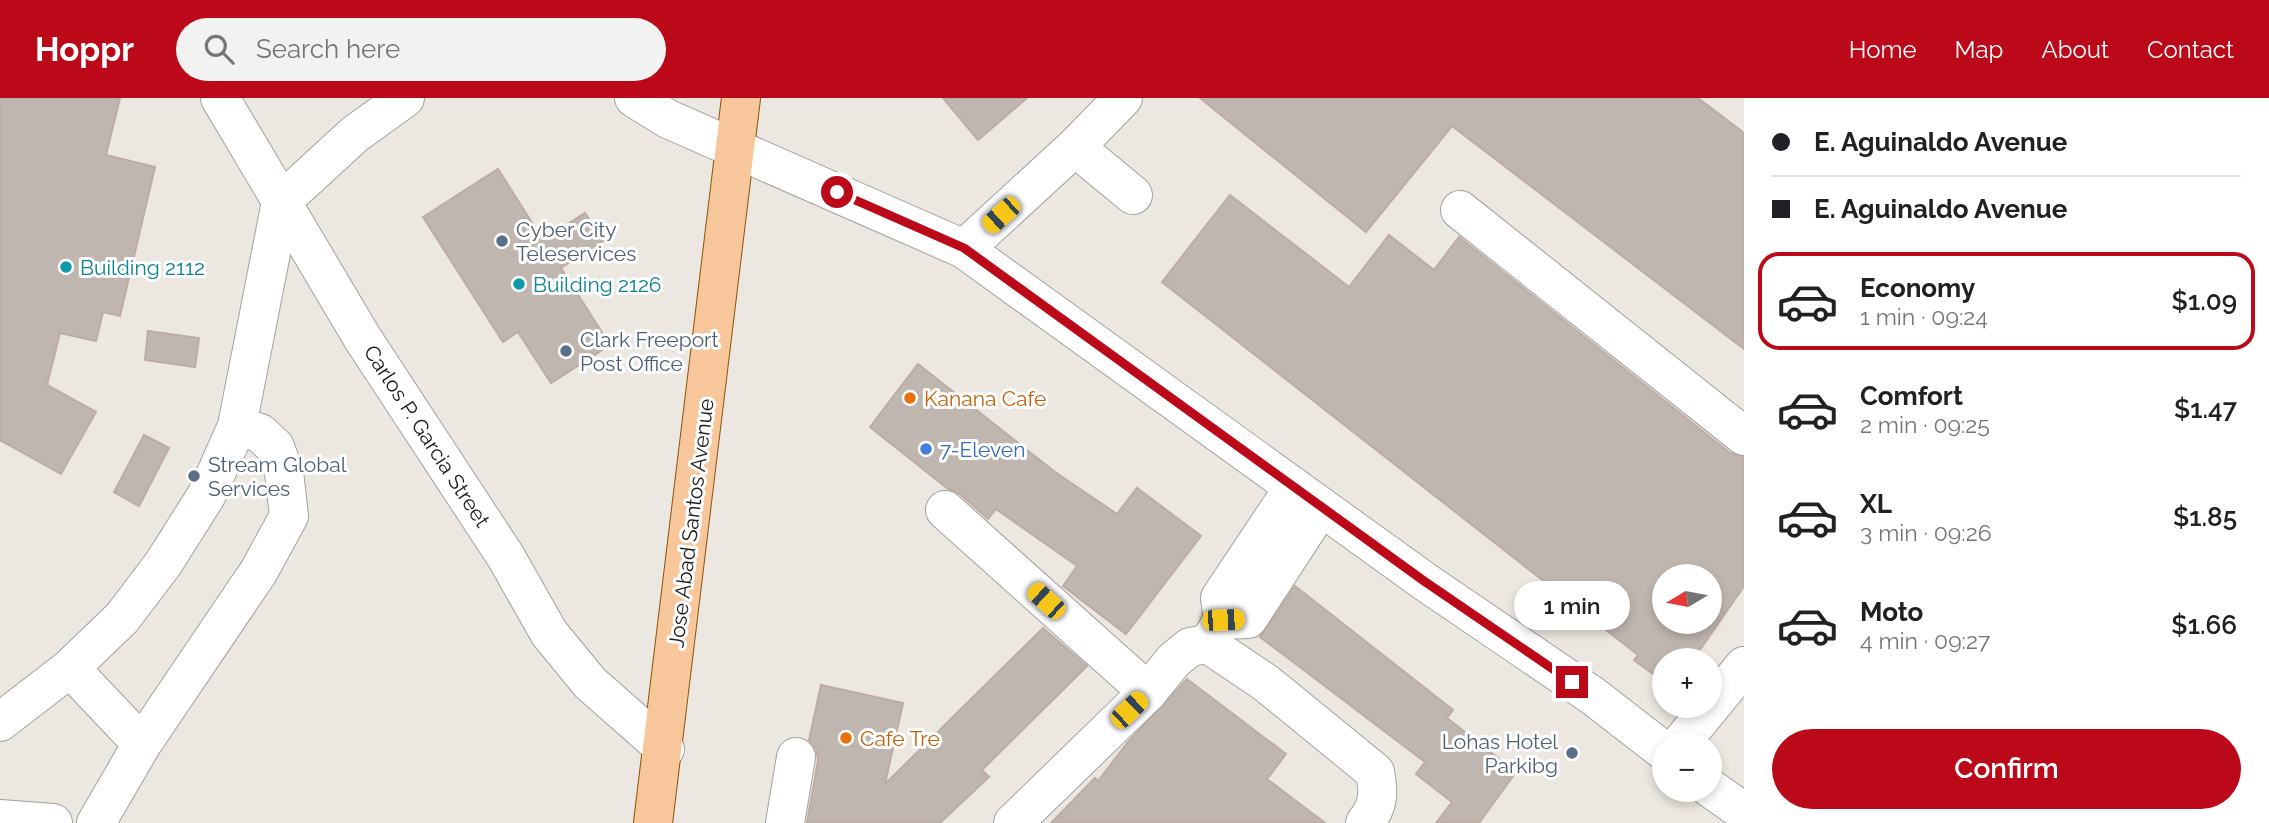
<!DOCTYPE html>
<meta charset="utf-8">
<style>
body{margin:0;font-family:Raleway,sans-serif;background:#f2f2f2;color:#202124;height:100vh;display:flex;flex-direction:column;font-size:26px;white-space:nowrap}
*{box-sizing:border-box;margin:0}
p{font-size:23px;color:#757577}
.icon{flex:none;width:38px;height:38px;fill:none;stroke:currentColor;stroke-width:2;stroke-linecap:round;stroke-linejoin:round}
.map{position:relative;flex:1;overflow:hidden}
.details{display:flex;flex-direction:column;background:#fff;width:525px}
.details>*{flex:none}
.banner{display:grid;align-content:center;height:154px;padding:0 28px;background:#fff}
.needle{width:46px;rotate:260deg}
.buttons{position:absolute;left:1652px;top:466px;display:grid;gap:14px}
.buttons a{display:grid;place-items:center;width:70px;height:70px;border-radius:50%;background:#fff;box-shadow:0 4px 10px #0003;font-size:35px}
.end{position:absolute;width:32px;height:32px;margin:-16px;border:9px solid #bc091a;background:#fff;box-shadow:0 0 0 4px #fff}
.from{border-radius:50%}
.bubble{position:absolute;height:49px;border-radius:24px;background:#fff;box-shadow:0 4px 10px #0003;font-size:23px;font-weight:600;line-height:49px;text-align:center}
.car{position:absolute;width:21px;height:42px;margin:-21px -10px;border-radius:9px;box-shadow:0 0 5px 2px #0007;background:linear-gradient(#f5c518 24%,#345 0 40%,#f5c518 0 76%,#345 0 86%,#f5c518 0)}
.banner b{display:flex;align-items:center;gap:24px;height:66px;font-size:26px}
.banner b+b{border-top:2px solid #e0e0e0}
.banner i{width:18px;height:18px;background:#202124}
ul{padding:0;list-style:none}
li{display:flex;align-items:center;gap:21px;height:98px;margin:0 14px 10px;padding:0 14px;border:4px solid transparent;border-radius:21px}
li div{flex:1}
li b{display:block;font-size:26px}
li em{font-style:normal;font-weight:600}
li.on{border-color:#bc091a}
li>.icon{width:63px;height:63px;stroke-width:1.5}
.button{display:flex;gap:14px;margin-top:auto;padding:14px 28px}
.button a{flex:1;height:80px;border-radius:42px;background:#bc091a;color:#fff;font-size:28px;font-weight:600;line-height:80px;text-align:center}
header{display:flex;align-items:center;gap:42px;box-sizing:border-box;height:98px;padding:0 35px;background:#bc091a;color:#fff}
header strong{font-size:33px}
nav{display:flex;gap:38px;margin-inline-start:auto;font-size:24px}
.search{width:490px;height:63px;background:#f2f2f2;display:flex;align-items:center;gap:18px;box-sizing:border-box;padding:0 24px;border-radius:38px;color:#757577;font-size:26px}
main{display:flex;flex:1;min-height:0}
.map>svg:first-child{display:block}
</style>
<header>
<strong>Hoppr</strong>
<div class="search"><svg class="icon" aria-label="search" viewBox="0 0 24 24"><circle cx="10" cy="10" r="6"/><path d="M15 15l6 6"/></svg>Search here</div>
<nav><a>Home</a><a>Map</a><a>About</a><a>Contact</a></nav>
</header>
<main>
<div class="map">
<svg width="1744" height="725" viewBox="0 0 1744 725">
<rect width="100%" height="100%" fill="#ece7e0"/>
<g fill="#c0b6b0" stroke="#bdaca3" stroke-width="2" fill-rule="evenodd">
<polygon points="0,0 120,0 106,57 155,69 120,218 103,214 96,243 60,235 47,287 96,314 61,376 0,342"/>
<polygon points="943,0 1027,0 978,42"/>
<polygon points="1200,0 1698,0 1744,35 1744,251 1452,28 1366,134"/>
<polygon points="498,71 543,142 585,115 603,143 561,170 610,247 551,285 518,234 503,244 423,119"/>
<path d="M1230,97L1349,189L1389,137L1434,172L1459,139L1730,355L1744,359V488L1693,562H1664V584L1634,562L1638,557L1162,184ZM1664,478H1710V523H1664Z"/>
<polygon points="148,233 199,240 195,269 145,262"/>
<polygon points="918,266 1055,374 1117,416 1137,390 1201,438 1126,536 1063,488 1077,468 996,411 988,421 960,396 948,391 870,329"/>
<polygon points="144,337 169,350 139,408 114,394"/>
<polygon points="1295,488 1453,612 1447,620 1516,674 1479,725 1436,725 1452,704 1416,676 1425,664 1260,539"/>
<polygon points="1043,530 1087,568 982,672 989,679 940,725 807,725 818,662 816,651 809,642 821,587 903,605 885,686"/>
<polygon points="1187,581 1286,656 1267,681 1325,725 1051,725 1095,680 1098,683 1128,644"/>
</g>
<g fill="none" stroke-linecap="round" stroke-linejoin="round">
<g stroke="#a1a1a1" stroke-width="40">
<g id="minor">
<polyline points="220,0 363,241 506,459 549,535 590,585 665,651"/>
<polyline points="634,0 668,21 964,151 1424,483 1593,598 1664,653"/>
<polyline points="1075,49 1133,97"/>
<polyline points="1460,112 1744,338"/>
<polyline points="964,151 1075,49 1123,0"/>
<polyline points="945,412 1148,594"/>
<polyline points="1223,522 1248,521 1321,409"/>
<polyline points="1208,546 1223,522 1220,500 1294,389"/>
<polyline points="70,570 142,646"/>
<polyline points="0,624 70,570 122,520 163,466 206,398 237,328 281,104 355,36 405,0"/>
<polyline points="1680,646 1744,568"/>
<polyline points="1710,690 1744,714"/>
<polyline points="0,721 53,725"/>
<polyline points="96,725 142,646 259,473 289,418 284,374 275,349 260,335 237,328"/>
<polyline points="785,725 796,659"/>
<path d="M1013,725L1148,594L1174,562L1190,549L1208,546L1266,585L1375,674C1379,696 1379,707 1365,725"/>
</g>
</g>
<g stroke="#8a5207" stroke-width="40">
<polyline id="major" points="653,725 741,0"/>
</g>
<use href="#minor" stroke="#fff" stroke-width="38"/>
<use href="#major" stroke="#f7c69a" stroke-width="38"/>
</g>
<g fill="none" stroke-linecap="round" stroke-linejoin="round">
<polyline stroke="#bc091a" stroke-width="9" points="837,94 964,150 1424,483 1572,584"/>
</g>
<g fill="#5c6f8a" stroke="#fff" stroke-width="2.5">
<circle cx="502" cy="143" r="7"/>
<circle cx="566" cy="253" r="7"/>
<circle cx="194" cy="378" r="7"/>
<circle cx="1572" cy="655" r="7"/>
</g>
<g fill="#0f9aa8" stroke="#fff" stroke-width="2.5">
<circle cx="66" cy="169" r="7"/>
<circle cx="519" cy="186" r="7"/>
</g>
<g fill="#e8710a" stroke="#fff" stroke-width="2.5">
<circle cx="910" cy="300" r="7"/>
<circle cx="846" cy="640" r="7"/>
</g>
<circle fill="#3f7fe0" stroke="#fff" stroke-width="2.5" cx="926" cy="351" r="7"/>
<g text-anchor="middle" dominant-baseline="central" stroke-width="6" stroke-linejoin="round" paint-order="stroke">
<g font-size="21" fill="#4e5e75" stroke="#fff" text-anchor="start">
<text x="516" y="131">Cyber City<tspan x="516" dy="24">Teleservices</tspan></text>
<text x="580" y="241">Clark Freeport<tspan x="580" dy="24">Post Office</tspan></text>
<text x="208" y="366">Stream Global<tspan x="208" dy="24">Services</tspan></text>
<text x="1558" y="643" text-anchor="end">Lohas Hotel<tspan x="1558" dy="24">Parkibg</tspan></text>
</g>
<g font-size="21" fill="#0d838f" stroke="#fff" text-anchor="start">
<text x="80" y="169">Building 2112</text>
<text x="533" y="186">Building 2126</text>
</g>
<g font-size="21" fill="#c56008" stroke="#fff" text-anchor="start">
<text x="924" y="300">Kanana Cafe</text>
<text x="860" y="640">Cafe Tre</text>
</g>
<g font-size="21" fill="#1a1a1a" stroke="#fff">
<text transform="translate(427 338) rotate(57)">Carlos P. Garcia Street</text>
<text transform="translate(691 425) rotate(-83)">Jose Abad Santos Avenue</text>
</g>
<g font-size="21" fill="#366cbe" stroke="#fff" text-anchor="start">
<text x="940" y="351">7-Eleven</text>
</g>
</g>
</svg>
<div class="buttons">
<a><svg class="needle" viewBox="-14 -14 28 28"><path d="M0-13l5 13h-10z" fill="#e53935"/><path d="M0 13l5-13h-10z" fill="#757577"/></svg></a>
<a>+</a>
<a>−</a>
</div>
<i class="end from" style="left:837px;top:94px"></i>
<i class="end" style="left:1572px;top:584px"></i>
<div class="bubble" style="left:1514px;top:483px;width:116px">1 min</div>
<i class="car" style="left:1001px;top:117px;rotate:228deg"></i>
<i class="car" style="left:1046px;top:503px;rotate:312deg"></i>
<i class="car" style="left:1223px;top:522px;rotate:88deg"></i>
<i class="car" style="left:1129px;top:612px;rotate:46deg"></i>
</div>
<section class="details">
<div class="banner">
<b><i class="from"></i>E. Aguinaldo Avenue</b>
<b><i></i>E. Aguinaldo Avenue</b>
</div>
<ul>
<li class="on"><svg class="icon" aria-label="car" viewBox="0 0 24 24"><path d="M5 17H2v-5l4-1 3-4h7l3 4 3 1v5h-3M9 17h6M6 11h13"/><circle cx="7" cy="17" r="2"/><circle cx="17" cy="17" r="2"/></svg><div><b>Economy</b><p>1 min · 09:24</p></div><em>$1.09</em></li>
<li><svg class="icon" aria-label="car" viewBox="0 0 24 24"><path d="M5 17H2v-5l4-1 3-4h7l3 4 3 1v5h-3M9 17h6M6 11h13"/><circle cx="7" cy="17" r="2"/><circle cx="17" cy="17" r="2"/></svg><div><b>Comfort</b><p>2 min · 09:25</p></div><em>$1.47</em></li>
<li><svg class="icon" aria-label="car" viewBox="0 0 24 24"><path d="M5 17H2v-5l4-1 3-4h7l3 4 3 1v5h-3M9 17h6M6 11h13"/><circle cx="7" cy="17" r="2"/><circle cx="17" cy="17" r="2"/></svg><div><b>XL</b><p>3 min · 09:26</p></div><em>$1.85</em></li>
<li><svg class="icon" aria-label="car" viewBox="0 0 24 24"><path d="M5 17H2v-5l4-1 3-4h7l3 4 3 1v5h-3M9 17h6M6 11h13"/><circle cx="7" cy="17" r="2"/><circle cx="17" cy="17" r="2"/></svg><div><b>Moto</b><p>4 min · 09:27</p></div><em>$1.66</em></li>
</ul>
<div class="button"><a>Confirm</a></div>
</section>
</main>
